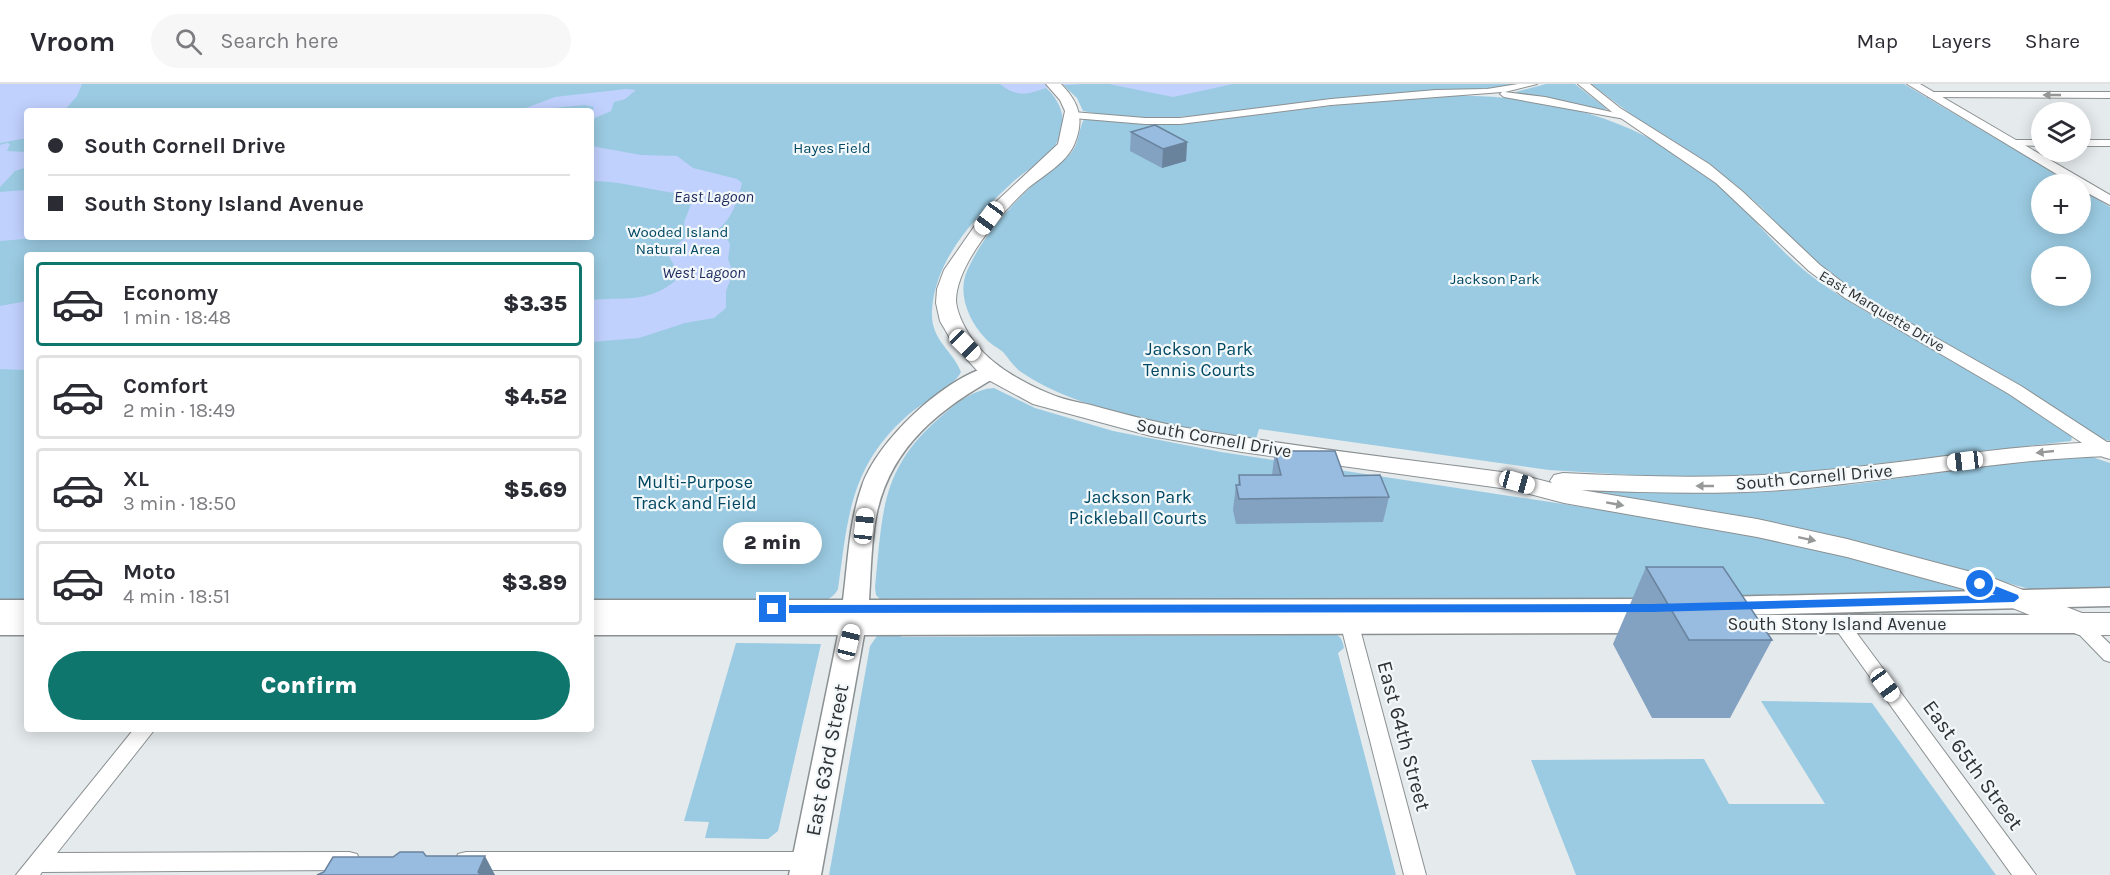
<!DOCTYPE html>
<meta charset="utf-8">
<style>
body{margin:0;font-family:Karla,sans-serif;background:#f7f7f7;color:#2b2b33;height:100vh;display:flex;flex-direction:column;font-size:22px;white-space:nowrap}
*{box-sizing:border-box;margin:0}
p{font-size:20px;color:#7c7c81}
.icon{flex:none;width:33px;height:33px;fill:none;stroke:currentColor;stroke-width:2;stroke-linecap:round;stroke-linejoin:round}
.map{position:relative;flex:1;overflow:hidden}
.panel{position:absolute;left:24px;top:168px;width:570px;height:480px;display:flex;flex-direction:column;background:#fff;border-radius:6px;box-shadow:0 3px 15px #0003}
.panel>*{flex:none}
.guide{position:absolute;left:24px;top:24px;width:570px;height:132px;border-radius:6px;box-shadow:0 3px 15px #0003;display:grid;align-content:center;height:132px;padding:0 24px;background:#fff}
.controls{position:absolute;left:2031px;top:18px;display:grid;gap:12px}
.controls a{display:grid;place-items:center;width:60px;height:60px;border-radius:50%;background:#fff;box-shadow:0 3px 15px #0003;font-size:30px}
.end{position:absolute;width:27px;height:27px;margin:-14px;border:8px solid #1a73e8;background:#fff;box-shadow:0 0 0 3px #fff}
.from{border-radius:50%}
.bubble{position:absolute;height:42px;border-radius:21px;background:#fff;box-shadow:0 3px 15px #0003;font-size:20px;font-weight:800;line-height:42px;text-align:center}
.car{position:absolute;width:18px;height:36px;margin:-18px -9px;border-radius:8px;box-shadow:0 0 4px 2px #0007;background:linear-gradient(#fff 24%,#345 0 40%,#fff 0 76%,#345 0 86%,#fff 0)}
.guide b{display:flex;align-items:center;gap:21px;height:57px;font-size:22px}
.guide b+b{border-top:2px solid #e1e1e2}
.guide i{width:15px;height:15px;background:#2b2b33}
ul{padding:10px 0 0;list-style:none}
li{display:flex;align-items:center;gap:18px;height:84px;margin:0 12px 9px;padding:0 12px;border:3px solid #e1e1e2;border-radius:6px}
li div{flex:1}
li b{display:block;font-size:22px}
li em{font-style:normal;font-weight:800}
li.active{border-color:#0f766e}
li>.icon{width:54px;height:54px;stroke-width:1.5}
.action{display:flex;gap:12px;margin-top:auto;padding:12px 24px}
.action a{flex:1;height:69px;border-radius:36px;background:#0f766e;color:#fff;font-size:24px;font-weight:800;line-height:69px;text-align:center}
header{display:flex;align-items:center;gap:36px;box-sizing:border-box;height:84px;padding:0 30px;background:#fff;border-bottom:2px solid #e1e1e2}
header strong{font-size:28px}
nav{display:flex;gap:33px;margin-inline-start:auto;font-size:21px}
.search{width:420px;height:54px;background:#f7f7f7;display:flex;align-items:center;gap:15px;box-sizing:border-box;padding:0 21px;border-radius:33px;color:#7c7c81;font-size:22px}
.map>svg:first-child{display:block}
</style>
<header>
<strong>Vroom</strong>
<div class="search"><svg class="icon" aria-label="search" viewBox="0 0 24 24"><circle cx="10" cy="10" r="6"/><path d="M15 15l6 6"/></svg>Search here</div>
<nav><a>Map</a><a>Layers</a><a>Share</a></nav>
</header>
<div class="map">
<svg width="2110" height="791" viewBox="0 0 2110 791">
<rect width="100%" height="100%" fill="#e5eaed"/>
<g fill="#9bcbe2" fill-rule="evenodd">
<path d="M0,0H1042C1061,16 1070,37 1056,60C1047,76 1029,84 1015,96C978,130 934,174 932,228C931,257 952,265 961,288C954,303 922,319 908,331C850,382 848,433 838,505C828,526 791,519 770,519L765,515H591V171H27V519H0ZM27,27H591V153H27Z"/>
<path d="M1062,0H1518C1460,10 1397,9 1337,15C1252,22 1168,45 1083,27L1077,14Z"/>
<polygon points="1546,0 1575,0 1607,25 1603,26 1515,8"/>
<path d="M1591,0H1904L2073,100H2042V140H2080L2081,105L2110,123V357L2102,355L1835,194L1793,157L1762,124L1736,101L1700,74L1632,31ZM2042,172H2080V212H2042Z"/>
<path d="M1441,12C1548,9 1646,34 1726,108C1758,137 1784,174 1821,199C1857,224 1896,244 1935,266C1981,292 2025,320 2069,350L2072,354L2071,357L1781,391L1680,394L1549,386L1259,345L1256,355C1184,343 1082,330 1021,288C1013,282 1009,275 1003,268C997,263 990,260 985,254C969,237 957,210 967,187C981,155 1007,125 1033,101C1045,91 1061,81 1071,69C1080,58 1078,46 1084,35L1089,34L1206,37L1363,18Z"/>
<path d="M994,304L1035,324L1113,347L1221,368L1635,431L1742,450L1842,472L1974,507L1533,520L1517,514L1394,515L1388,519H1297L1289,515H909L902,519L882,517L876,511L875,503C883,426 880,383 945,329C959,317 975,305 994,304Z"/>
<path d="M2092,373L2110,379V506H2033L1964,487L1564,405C1650,408 1734,412 1820,404C1911,395 2001,376 2092,373Z"/>
<path d="M895,548L902,553L1298,551C1305,546 1330,545 1337,551C1342,554 1343,559 1344,564L1338,569L1396,791H829L870,562L877,552Z"/>
<polygon points="736,559 821,560 778,747 768,755 705,754 709,738 684,737"/>
<polygon points="1761,617 1872,619 1996,791 1576,791 1531,676 1704,675 1729,720 1825,720"/>
</g>
<g fill="#c1d1fe">
<polygon points="0,0 82,0 77,12 64,27 27,27 27,54 0,59"/>
<path d="M1000,0H1084C1070,1 1053,1 1040,6C1023,12 1014,11 1000,0Z"/>
<polygon points="1109,0 1233,0 1173,13"/>
<polygon points="626,5 636,6 625,15 614,18 611,27 595,34 591,39 591,29 594,23 585,21 518,27 555,13"/>
<polygon points="7,59 10,60 7,67 27,68 27,83 15,87 0,103 0,61"/>
<path d="M591,62L641,71L677,72L693,84L737,95L742,99C737,119 731,139 712,149V153L728,156L730,161L728,175L733,189L726,207V224L714,234L685,239L639,254L591,258V216C622,213 649,219 675,197V183L667,169L686,153L684,138L692,118C681,108 671,109 657,106C635,102 614,97 591,97Z"/>
<polygon points="27,106 27,153 47,153 0,157 0,108"/>
<polygon points="27,217 27,286 0,285 0,222"/>
</g>
<g fill="none" stroke-linecap="round" stroke-linejoin="round">
<g stroke="#8b9092" stroke-width="2">
<g id="minor">
<polygon points="1518,0 1537,0 1505,8 1545,13 1629,32 1625,35 1504,13 1500,10 1502,8 1331,21 1180,40 1145,40 1073,34 1069,31 1073,28 1145,34 1180,34 1331,15 1436,6 1487,5"/>
<polygon points="1931,8 2110,8 2110,14 1928,13 1928,9"/>
<polygon points="2012,56 2042,56 2042,62 2009,61 2009,57"/>
<rect x="2080" y="56" width="30" height="6"/>
<polygon points="1347,524 1353,526 1356,530 1426,791 1404,791 1338,530 1341,526"/>
<polygon points="2077,532 2083,534 2110,560 2110,578 2104,576 2071,542 2068,538 2071,534"/>
<polygon points="1841,534 1847,536 2036,791 2012,791 1835,544 1832,540 1835,536"/>
<polygon points="134,645 155,645 57,769 349,768 357,770 360,777 357,784 349,786 42,788 40,791 16,791"/>
<polygon points="466,768 808,768 816,770 819,777 816,784 808,786 466,786 458,784 455,777 458,770"/>
</g>
</g>
<g stroke="#8b9092" stroke-width="2">
<g id="tertiary">
<polygon points="1578,0 1590,0 1620,24 1709,80 1743,108 1820,181 1855,208 2021,302 2110,360 2110,375 2103,373 2009,310 1845,214 1809,187 1716,99 1612,28"/>
<polygon points="1907,0 1920,0 2110,111 2110,121 2080,105 2080,100 2073,100"/>
</g>
</g>
<g stroke="#8b9092" stroke-width="3">
<g id="secondary">
<path d="M991,282L998,284L1001,288L998,292C941,324 892,361 877,428C871,456 871,487 869,516L1659,515L1668,518L1672,524L1668,530L1660,533L1665,540L1661,547L1652,549L864,551L821,791H789L838,551H591V516H843C848,478 849,438 862,402C877,357 945,293 991,282Z"/>
<polygon points="2110,504 2110,522 1733,531 2079,531 2088,533 2092,540 2088,547 2079,549 1733,549 1724,547 1720,540 1724,533 1733,531 1710,528 1706,522 1710,516 1719,513"/>
<rect x="0" y="516" width="27" height="35"/>
</g>
</g>
<g stroke="#8b9092" stroke-width="2">
<path id="trunk" d="M1046,0H1061C1079,18 1085,36 1074,61C1066,79 1043,92 1028,104C1002,128 956,180 956,217C957,230 966,247 974,258C993,282 1020,297 1048,309C1061,315 1077,318 1091,321C1127,331 1161,340 1198,346C1303,364 1411,376 1517,390L1552,399L1550,397L1554,391L1563,389C1644,393 1725,395 1805,388C1907,380 2007,360 2110,358V372C2008,375 1909,394 1808,404C1732,411 1657,409 1581,406L1757,435L1847,455L1990,493L2082,529H2110V551H2079L1971,507L1847,473L1757,453L1564,419L1515,406L1242,368L1151,352L1033,320L983,293L954,261L940,237L936,219L937,205L944,186L983,130L1058,60L1065,27L1060,16Z"/>
</g>
<use href="#minor" fill="#fff" fill-rule="evenodd"/>
<use href="#tertiary" fill="#fff" fill-rule="evenodd"/>
<use href="#secondary" fill="#fff" fill-rule="evenodd"/>
<use href="#trunk" fill="#fff" fill-rule="evenodd"/>
</g>
<g fill="#83a1c1">
<polygon points="1131,48 1187,58 1186,77 1162,84 1130,67"/>
<polygon points="1275,367 1344,392 1389,413 1383,438 1236,440 1233,426 1236,401 1238,401 1239,391 1272,391"/>
<polygon points="1646,483 1772,556 1730,634 1652,634 1613,560"/>
</g>
<g fill="#6a839d">
<polygon points="1187,58 1186,77 1162,84 1163,65"/>
<polygon points="485,772 495,791 480,791 478,788"/>
</g>
<g fill="#98bbe0" stroke="#6a839d" stroke-width="1.5">
<polygon points="1155,41 1187,58 1163,65 1131,48"/>
<polygon points="1275,367 1335,367 1344,392 1380,391 1389,413 1239,415 1236,401 1240,401 1239,391 1281,391"/>
<polygon points="1646,483 1723,483 1772,556 1689,556"/>
<polygon points="400,768 423,768 426,772 485,772 478,788 481,791 317,791 324,788 333,773 393,773"/>
</g>
<defs><path id="oneway-solid" d="M-6-.8H1V-3.2L6.5 0L1 3.2V.8H-6Z" transform="scale(1.5)"/></defs>
<g fill="#979898">
<use href="#oneway-solid" transform="translate(2052 11) rotate(180)"/>
<use href="#oneway-solid" transform="translate(2045 368) rotate(174)"/>
<use href="#oneway-solid" transform="translate(1705 402) rotate(180)"/>
<use href="#oneway-solid" transform="translate(1615 420) rotate(10)"/>
<use href="#oneway-solid" transform="translate(1807 455) rotate(12)"/>
</g>
<polygon fill="#1a73e8" points="1980,496 2018,511 2019,514 2014,518 1652,528 773,529 767,525 773,521 1652,520 1995,511 1976,502 1974,500"/>
<g text-anchor="middle" dominant-baseline="central" stroke-width="4.5" stroke-linejoin="round" paint-order="stroke">
<g font-size="15" fill="#004862" stroke="#f2f8fa">
<text x="832" y="64">Hayes Field</text>
<text x="678" y="148">Wooded Island<tspan x="678" dy="17">Natural Area</tspan></text>
<text x="1495" y="195">Jackson Park</text>
</g>
<g font-size="15" fill="#2f3132" stroke="#f2f8fa">
<text transform="translate(1882 227) rotate(31)">East Marquette Drive</text>
</g>
<g font-size="16" font-style="italic" fill="#1c285d" stroke="#f2f8fa">
<text x="714" y="112">East Lagoon</text>
<text x="704" y="188">West Lagoon</text>
</g>
<g font-size="18" fill="#004862" stroke="#f2f8fa">
<text x="1199" y="265">Jackson Park<tspan x="1199" dy="21">Tennis Courts</tspan></text>
<text x="695" y="398">Multi-Purpose<tspan x="695" dy="21">Track and Field</tspan></text>
<text x="1138" y="413">Jackson Park<tspan x="1138" dy="21">Pickleball Courts</tspan></text>
</g>
<g font-size="18" fill="#2f3132" stroke="#f2f8fa">
<text transform="translate(1214 354) rotate(10)">South Cornell Drive</text>
<text transform="translate(1814 393) rotate(-5)">South Cornell Drive</text>
<text x="1837" y="540">South Stony Island Avenue</text>
</g>
<g font-size="21" fill="#2f3132" stroke="#f2f8fa">
<text transform="translate(1404 652) rotate(75)">East 64th Street</text>
<text transform="translate(827 676) rotate(-79)">East 63rd Street</text>
<text transform="translate(1973 681) rotate(54)">East 65th Street</text>
</g>
</g>
</svg>
<div class="controls">
<a><svg class="icon" aria-label="layers" viewBox="0 0 24 24"><path d="M12 4l9 5-9 5-9-5zM3 14l9 5 9-5"/></svg></a>
<a>+</a>
<a>−</a>
</div>
<i class="end from" style="left:1980px;top:500px"></i>
<i class="end" style="left:773px;top:525px"></i>
<div class="bubble" style="left:723px;top:438px;width:99px">2 min</div>
<i class="car" style="left:989px;top:134px;rotate:216deg"></i>
<i class="car" style="left:965px;top:261px;rotate:135deg"></i>
<i class="car" style="left:1965px;top:377px;rotate:263deg"></i>
<i class="car" style="left:1517px;top:398px;rotate:106deg"></i>
<i class="car" style="left:864px;top:442px;rotate:6deg"></i>
<i class="car" style="left:849px;top:558px;rotate:14deg"></i>
<i class="car" style="left:1885px;top:601px;rotate:144deg"></i>
<div class="guide">
<b><i class="from"></i>South Cornell Drive</b>
<b><i></i>South Stony Island Avenue</b>
</div>
<section class="panel">
<ul>
<li class="active"><svg class="icon" aria-label="car" viewBox="0 0 24 24"><path d="M5 17H2v-5l4-1 3-4h7l3 4 3 1v5h-3M9 17h6M6 11h13"/><circle cx="7" cy="17" r="2"/><circle cx="17" cy="17" r="2"/></svg><div><b>Economy</b><p>1 min · 18:48</p></div><em>$3.35</em></li>
<li><svg class="icon" aria-label="car" viewBox="0 0 24 24"><path d="M5 17H2v-5l4-1 3-4h7l3 4 3 1v5h-3M9 17h6M6 11h13"/><circle cx="7" cy="17" r="2"/><circle cx="17" cy="17" r="2"/></svg><div><b>Comfort</b><p>2 min · 18:49</p></div><em>$4.52</em></li>
<li><svg class="icon" aria-label="car" viewBox="0 0 24 24"><path d="M5 17H2v-5l4-1 3-4h7l3 4 3 1v5h-3M9 17h6M6 11h13"/><circle cx="7" cy="17" r="2"/><circle cx="17" cy="17" r="2"/></svg><div><b>XL</b><p>3 min · 18:50</p></div><em>$5.69</em></li>
<li><svg class="icon" aria-label="car" viewBox="0 0 24 24"><path d="M5 17H2v-5l4-1 3-4h7l3 4 3 1v5h-3M9 17h6M6 11h13"/><circle cx="7" cy="17" r="2"/><circle cx="17" cy="17" r="2"/></svg><div><b>Moto</b><p>4 min · 18:51</p></div><em>$3.89</em></li>
</ul>
<div class="action"><a>Confirm</a></div>
</section>
</div>
